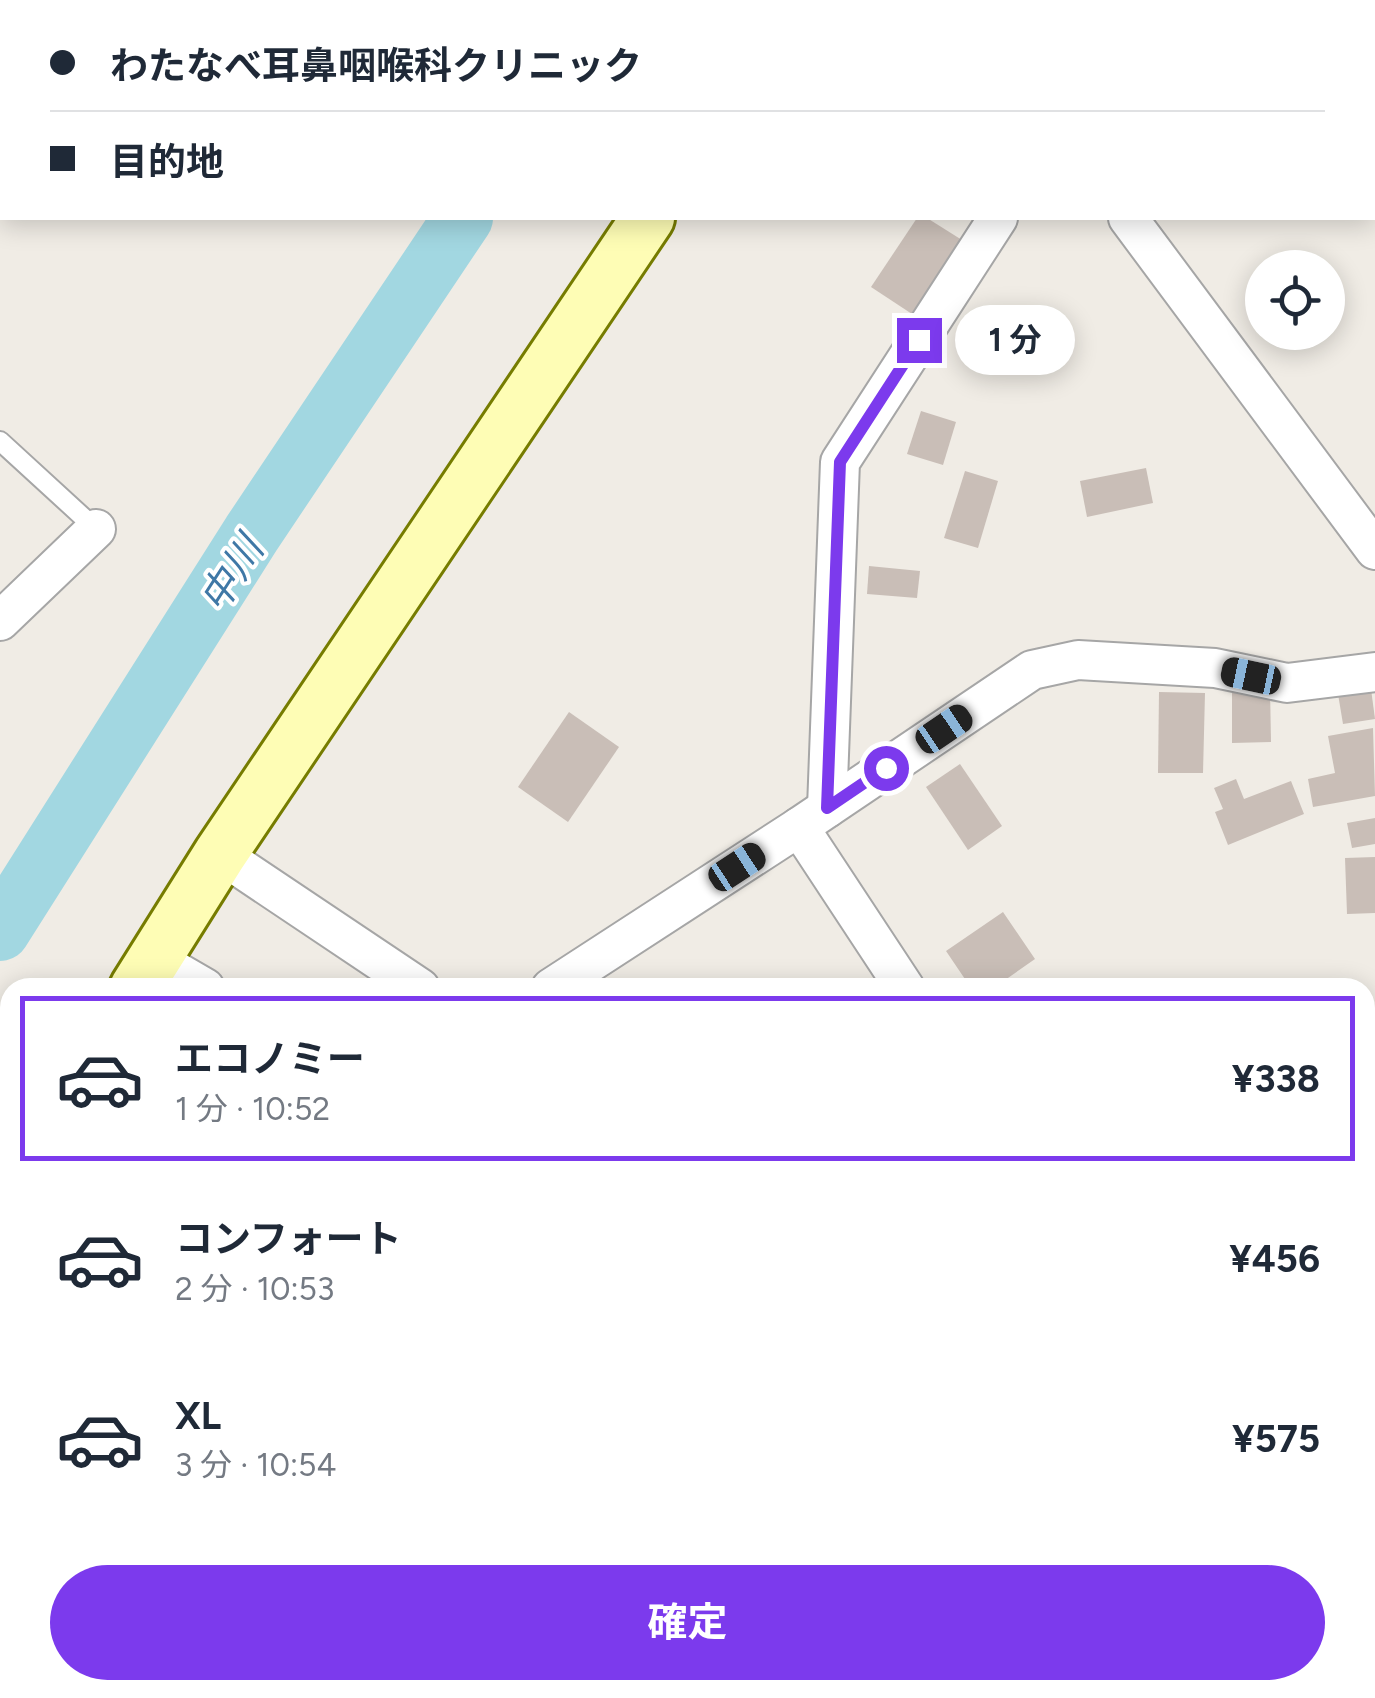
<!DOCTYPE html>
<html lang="ja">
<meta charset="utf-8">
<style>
body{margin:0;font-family:Figtree,"Noto Sans JP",sans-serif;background:#f2f2f3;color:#1f2937;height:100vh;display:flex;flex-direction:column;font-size:38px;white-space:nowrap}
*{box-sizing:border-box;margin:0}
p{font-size:32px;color:#747a83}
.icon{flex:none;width:55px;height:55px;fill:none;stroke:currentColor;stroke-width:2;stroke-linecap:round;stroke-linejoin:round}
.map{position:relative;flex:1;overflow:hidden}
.details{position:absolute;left:0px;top:978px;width:1375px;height:722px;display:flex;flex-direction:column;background:#fff;border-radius:30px 30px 0 0;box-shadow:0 5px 25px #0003}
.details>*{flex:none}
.banner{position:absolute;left:0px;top:0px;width:1375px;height:220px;box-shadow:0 5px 25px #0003;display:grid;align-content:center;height:220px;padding:0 50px;background:#fff}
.fabs{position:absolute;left:1245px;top:250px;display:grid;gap:20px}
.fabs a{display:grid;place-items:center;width:100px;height:100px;border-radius:50%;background:#fff;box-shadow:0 5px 25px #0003;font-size:50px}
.end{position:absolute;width:45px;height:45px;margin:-22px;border:12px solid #7c3aed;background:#fff;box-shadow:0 0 0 5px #fff}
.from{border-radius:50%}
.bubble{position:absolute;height:70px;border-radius:35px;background:#fff;box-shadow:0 5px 25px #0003;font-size:32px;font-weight:700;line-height:70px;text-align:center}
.car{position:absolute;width:30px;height:60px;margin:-30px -15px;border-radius:12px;box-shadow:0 0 8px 2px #0007;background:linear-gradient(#222 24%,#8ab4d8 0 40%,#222 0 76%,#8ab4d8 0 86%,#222 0)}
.banner b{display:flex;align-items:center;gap:35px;height:95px;font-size:38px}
.banner b+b{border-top:2px solid #e0e1e3}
.banner i{width:25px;height:25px;background:#1f2937}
ul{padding:18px 0 0;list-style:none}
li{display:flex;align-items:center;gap:30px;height:165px;margin:0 20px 15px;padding:0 30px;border:5px solid transparent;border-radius:0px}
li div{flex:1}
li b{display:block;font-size:38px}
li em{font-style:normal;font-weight:700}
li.active{border-color:#7c3aed}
li>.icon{width:90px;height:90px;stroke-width:1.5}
.cta{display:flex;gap:20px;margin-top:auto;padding:20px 50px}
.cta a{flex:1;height:115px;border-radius:60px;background:#7c3aed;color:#fff;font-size:40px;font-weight:700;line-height:115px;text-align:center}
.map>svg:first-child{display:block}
</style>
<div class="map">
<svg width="1375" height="1698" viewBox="0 0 1375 1698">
<rect width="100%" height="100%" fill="#f0ece5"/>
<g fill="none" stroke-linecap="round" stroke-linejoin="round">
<polyline stroke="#a2d7e1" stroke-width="10" points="1372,168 1375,169"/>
<g stroke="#a2d7e1" stroke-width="60">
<polyline points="606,2 608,0"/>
<polyline points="0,931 252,533 463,218"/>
</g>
</g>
<g fill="#c9beb7">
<polygon points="917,218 927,218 962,240 912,314 871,287"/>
<polygon points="921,411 956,422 943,465 907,454"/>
<polygon points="1146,468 1153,503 1087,517 1080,481"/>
<polygon points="965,471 998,481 978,548 944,538"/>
<polygon points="869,566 920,571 917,598 867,594"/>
<polygon points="1270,688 1271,742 1232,743 1232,689"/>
<polygon points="1371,689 1375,719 1343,724 1338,694"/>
<polygon points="1159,692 1205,693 1203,773 1158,773"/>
<polygon points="569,712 619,747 568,822 518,787"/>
<polygon points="1373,728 1375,796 1313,807 1308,779 1335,773 1328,736"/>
<polygon points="960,764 1002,826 968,850 926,787"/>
<polygon points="1236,779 1244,799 1291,781 1304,814 1228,845 1215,812 1223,809 1214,788"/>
<polygon points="1375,818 1375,844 1352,848 1347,823"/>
<polygon points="1375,857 1375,913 1347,914 1345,858"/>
<polygon points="1003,912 1035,959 995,987 990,978 971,988 946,951"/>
<polygon points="0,1525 10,1529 10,1637 0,1633"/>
<polygon points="10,1669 10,1690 88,1690 84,1698 0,1698"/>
</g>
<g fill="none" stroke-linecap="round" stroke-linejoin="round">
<g stroke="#a6a6a6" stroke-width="22">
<polyline id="lane" points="0,441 96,529"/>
</g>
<g stroke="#a6a6a6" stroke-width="42">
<g id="street">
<polyline points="1049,0 1053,2"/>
<polyline points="1011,2 1013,0"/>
<polyline points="1372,72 1375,69"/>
<polyline points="1372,133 1375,134"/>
<polyline points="1128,218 1375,550"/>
<polyline points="0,621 96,529"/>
<polyline points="827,808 840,462 998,218"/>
<polyline points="799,827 1032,670 1078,660 1215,668 1287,683 1375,672"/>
<polyline points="220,854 420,988"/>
<polyline points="155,959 205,988"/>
<polyline points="551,988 799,827 905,988"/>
<polyline points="1365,1085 1375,1079"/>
<polyline points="1365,1686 1373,1698"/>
<polyline points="260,1698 262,1690"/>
<polyline points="395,1698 408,1690"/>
</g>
</g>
<g stroke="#767c00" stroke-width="58">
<g id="secondary">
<polyline points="792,2 794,0"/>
<polyline points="136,988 220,854 648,218"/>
<polyline points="0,1205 10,1189"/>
</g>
</g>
<polyline stroke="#ff6d67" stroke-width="6" stroke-dasharray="5 5" stroke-linecap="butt" points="366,0 366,2"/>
<use href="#lane" stroke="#fff" stroke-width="18"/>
<use href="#street" stroke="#fff" stroke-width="38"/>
<use href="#secondary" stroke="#fefdb5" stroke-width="52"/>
</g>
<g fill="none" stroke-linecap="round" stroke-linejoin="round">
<polyline stroke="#7c3aed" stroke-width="12" points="886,768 827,808 840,462 919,340"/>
</g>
<g text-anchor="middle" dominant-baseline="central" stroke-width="8" stroke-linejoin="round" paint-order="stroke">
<g font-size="40" font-style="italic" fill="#3f78a6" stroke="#fff">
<text transform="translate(231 574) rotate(-57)">中川</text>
</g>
</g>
</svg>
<div class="fabs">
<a><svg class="icon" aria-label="locate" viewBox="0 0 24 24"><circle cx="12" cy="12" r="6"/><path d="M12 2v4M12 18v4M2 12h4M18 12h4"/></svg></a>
</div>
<i class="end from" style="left:886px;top:768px"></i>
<i class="end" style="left:919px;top:340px"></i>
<div class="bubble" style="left:955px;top:305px;width:120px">1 分</div>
<i class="car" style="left:1251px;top:676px;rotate:282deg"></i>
<i class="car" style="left:944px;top:729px;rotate:56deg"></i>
<i class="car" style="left:737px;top:867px;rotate:57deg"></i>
<div class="banner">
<b><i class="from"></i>わたなべ耳鼻咽喉科クリニック</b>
<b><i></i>目的地</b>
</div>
<section class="details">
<ul>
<li class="active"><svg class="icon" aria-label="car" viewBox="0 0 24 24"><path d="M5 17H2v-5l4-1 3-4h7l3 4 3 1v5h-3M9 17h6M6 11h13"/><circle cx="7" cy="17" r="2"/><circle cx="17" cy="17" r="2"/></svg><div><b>エコノミー</b><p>1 分 · 10:52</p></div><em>¥338</em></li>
<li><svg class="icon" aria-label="car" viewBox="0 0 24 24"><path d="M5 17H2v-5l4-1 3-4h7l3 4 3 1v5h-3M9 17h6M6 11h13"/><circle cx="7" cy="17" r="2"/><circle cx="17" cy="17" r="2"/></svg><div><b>コンフォート</b><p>2 分 · 10:53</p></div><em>¥456</em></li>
<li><svg class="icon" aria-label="car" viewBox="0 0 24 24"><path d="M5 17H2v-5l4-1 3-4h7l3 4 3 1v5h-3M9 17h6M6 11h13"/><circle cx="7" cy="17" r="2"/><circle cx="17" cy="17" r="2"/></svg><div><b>XL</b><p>3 分 · 10:54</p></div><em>¥575</em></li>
</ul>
<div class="cta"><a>確定</a></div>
</section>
</div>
